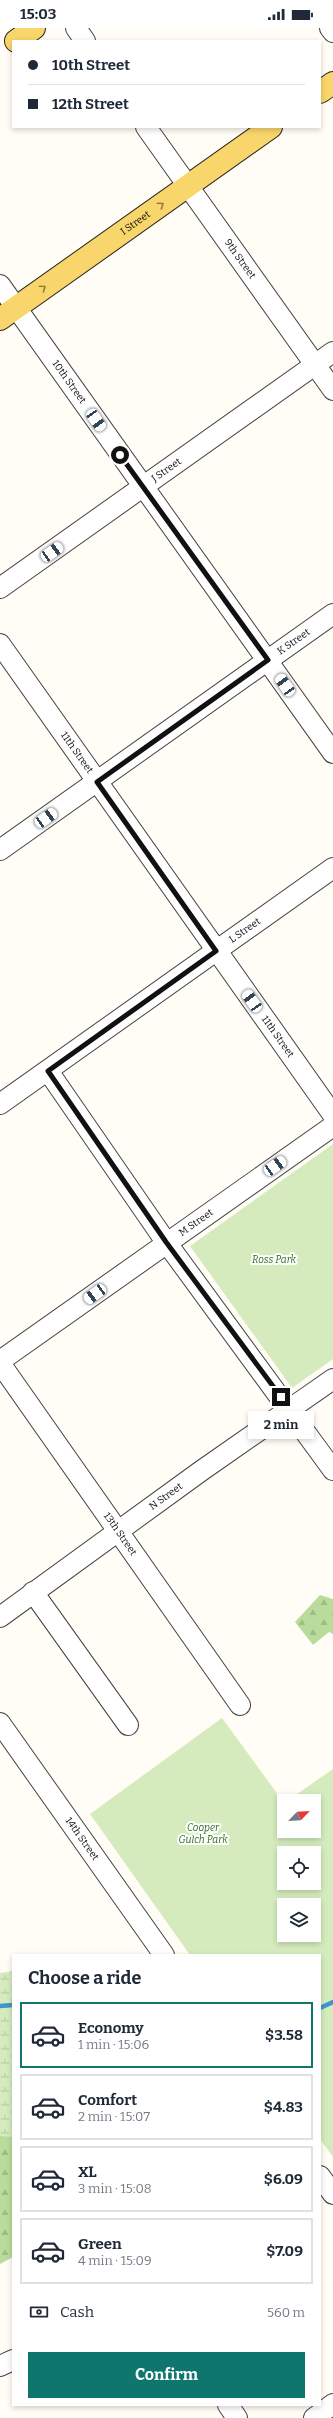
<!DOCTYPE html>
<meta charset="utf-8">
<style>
body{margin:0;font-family:Bitter,serif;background:#f6f6f7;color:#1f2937;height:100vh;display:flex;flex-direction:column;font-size:15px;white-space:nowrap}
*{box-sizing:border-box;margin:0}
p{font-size:13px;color:#747a83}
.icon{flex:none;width:22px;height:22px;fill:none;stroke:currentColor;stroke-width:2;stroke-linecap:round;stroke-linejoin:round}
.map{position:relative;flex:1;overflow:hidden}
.details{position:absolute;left:12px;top:1926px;width:309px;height:452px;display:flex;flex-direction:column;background:#fff;border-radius:0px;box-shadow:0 2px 6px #0003}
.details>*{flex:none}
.top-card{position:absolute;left:12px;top:12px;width:309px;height:88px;border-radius:0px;box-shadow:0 2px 6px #0003;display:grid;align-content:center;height:88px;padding:0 16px;background:#fff}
.needle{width:26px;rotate:65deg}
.controls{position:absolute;left:277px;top:1766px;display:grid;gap:8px}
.controls a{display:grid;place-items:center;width:44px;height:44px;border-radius:0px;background:#fff;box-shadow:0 2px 6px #0003;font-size:20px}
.end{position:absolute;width:18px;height:18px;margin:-9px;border:5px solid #111;background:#fff;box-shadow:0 0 0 2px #fff}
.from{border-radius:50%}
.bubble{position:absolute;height:28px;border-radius:0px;background:#fff;box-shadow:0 2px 6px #0003;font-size:13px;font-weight:700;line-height:28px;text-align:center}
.car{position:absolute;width:12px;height:24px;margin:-12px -6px;border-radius:5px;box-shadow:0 0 3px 1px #0007;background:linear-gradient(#fff 24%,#345 0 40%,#fff 0 76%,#345 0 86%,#fff 0)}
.top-card b{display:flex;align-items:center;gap:14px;height:38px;font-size:15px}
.top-card b+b{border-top:1px solid #e0e1e3}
.top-card i{width:10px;height:10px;background:#1f2937}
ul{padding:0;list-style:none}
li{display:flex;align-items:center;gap:12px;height:66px;margin:0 8px 6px;padding:0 8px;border:2px solid #e0e1e3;border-radius:0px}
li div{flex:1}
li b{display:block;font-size:15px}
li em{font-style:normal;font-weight:700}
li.active{border-color:#0f766e}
li>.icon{width:36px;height:36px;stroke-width:1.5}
h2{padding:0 16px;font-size:18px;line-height:48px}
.pay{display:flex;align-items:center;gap:10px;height:44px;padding:0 16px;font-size:15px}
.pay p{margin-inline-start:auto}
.primary-button{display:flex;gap:8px;margin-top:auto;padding:8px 16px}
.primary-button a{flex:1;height:46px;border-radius:0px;background:#0f766e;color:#fff;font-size:16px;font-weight:700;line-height:46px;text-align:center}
.status{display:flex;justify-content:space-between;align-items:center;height:28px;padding:0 20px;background:#fff;direction:ltr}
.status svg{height:11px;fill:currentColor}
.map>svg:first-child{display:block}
</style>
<div class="status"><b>15:03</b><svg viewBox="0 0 49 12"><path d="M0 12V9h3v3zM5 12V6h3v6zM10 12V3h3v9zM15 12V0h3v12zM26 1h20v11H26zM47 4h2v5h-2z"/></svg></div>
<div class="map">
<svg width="333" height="2390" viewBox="0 0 333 2390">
<defs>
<pattern id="forest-firs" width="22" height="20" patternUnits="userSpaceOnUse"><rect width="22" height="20" fill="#b9dc9c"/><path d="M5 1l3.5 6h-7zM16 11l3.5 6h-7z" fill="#9ebc85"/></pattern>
<pattern id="wetland-marsh" width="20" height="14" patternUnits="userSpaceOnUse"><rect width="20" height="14" fill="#d5ebbd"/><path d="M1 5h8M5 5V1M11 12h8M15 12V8" fill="none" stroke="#b6c8a1"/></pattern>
</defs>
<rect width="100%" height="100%" fill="#fffdf5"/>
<g fill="url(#forest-firs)">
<polygon points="320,1567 333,1571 333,1606 329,1604 313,1617 295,1594"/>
<polygon points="13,1955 13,2229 0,2236 0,1960"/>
</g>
<polygon fill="url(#wetland-marsh)" points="13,1943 13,2109 0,2108 0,1945"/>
<g fill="#d5ebbd" fill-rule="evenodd">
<polygon points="333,1116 333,1331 292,1360 190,1218"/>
<path d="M222,1690L284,1775V1803H314V1773H287L333,1741V2129L320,2111V1927H190L90,1786ZM284,1825H314V1855H284ZM284,1877H314V1907H284Z"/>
</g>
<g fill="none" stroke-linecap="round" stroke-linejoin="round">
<g stroke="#3f96cf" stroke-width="4.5">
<polyline points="0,1978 13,1977"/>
<polyline points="320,1980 333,1974"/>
</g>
<g stroke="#444" stroke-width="22">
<g id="minor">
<polyline points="76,0 85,13"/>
<polyline points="330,0 333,4"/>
<path id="s1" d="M146,99L333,362"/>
<path id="s2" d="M0,257L333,725"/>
<path id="s3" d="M0,560L333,324"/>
<path id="s4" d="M0,616L333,1087"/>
<path id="s5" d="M0,822L333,586"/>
<polyline points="48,1043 166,1214 333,1442"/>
<path id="s6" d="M0,1076L333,840"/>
<path id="s7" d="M0,1333L333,1098"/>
<path id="s8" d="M0,1335L240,1677"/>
<polyline points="33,1564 128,1697"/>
<path id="s9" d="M0,1589L201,1443L333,1351"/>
<path id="s10" d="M0,1695L164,1927"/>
<polyline points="320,2148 333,2166"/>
<polyline points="0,2338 13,2332"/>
<polyline points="228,2377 237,2390"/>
<polyline points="314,2390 333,2376"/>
</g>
</g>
<g stroke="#222" stroke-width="24">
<g id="major">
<polyline points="16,13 34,0"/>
<polyline points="320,64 333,55"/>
<path id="s11" d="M0,291L271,99"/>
</g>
</g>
<use href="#minor" stroke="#fff" stroke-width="20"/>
<use href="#major" stroke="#f9d66b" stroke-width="22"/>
</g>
<defs><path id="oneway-chevron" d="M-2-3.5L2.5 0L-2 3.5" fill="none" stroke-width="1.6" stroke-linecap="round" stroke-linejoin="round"/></defs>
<g stroke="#917d42">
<use href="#oneway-chevron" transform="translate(161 177) rotate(-35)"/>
<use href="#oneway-chevron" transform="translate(43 260) rotate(-35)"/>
</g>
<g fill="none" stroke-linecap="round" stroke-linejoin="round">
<polyline stroke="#111" stroke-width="5" points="120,427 268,632 97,754 216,923 48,1043 166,1214 281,1369"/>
</g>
<g text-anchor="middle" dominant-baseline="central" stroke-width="4" stroke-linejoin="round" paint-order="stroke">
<g font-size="10" fill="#111" stroke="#fff">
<text stroke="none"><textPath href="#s11" startOffset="166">I Street</textPath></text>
<text stroke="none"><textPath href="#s1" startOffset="162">9th Street</textPath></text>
<text stroke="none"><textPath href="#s2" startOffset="119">10th Street</textPath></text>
<text stroke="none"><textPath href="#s3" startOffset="204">J Street</textPath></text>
<text stroke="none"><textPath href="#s5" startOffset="360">K Street</textPath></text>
<text stroke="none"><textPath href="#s4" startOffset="133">11th Street</textPath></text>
<text stroke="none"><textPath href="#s6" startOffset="300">L Street</textPath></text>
<text stroke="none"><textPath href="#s4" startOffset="481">11th Street</textPath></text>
<text stroke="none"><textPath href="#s7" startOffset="240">M Street</textPath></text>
<text stroke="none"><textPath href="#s9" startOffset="205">N Street</textPath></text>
<text stroke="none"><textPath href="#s8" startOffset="209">13th Street</textPath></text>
<text stroke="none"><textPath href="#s10" startOffset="142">14th Street</textPath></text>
</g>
<g font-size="10" font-style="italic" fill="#2f6b1f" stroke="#fff">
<text x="274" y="1232">Ross Park</text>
<text x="203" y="1800">Cooper<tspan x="203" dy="12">Gulch Park</tspan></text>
</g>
</g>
</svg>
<div class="controls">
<a><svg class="needle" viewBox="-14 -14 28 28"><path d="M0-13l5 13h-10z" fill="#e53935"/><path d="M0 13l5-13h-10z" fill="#747a83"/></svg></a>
<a><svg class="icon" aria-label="locate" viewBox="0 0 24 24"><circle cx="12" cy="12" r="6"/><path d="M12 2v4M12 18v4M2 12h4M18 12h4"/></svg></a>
<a><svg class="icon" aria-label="layers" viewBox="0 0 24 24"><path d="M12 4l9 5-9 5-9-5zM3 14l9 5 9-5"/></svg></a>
</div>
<i class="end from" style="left:120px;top:427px"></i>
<i class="end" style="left:281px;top:1369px"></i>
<div class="bubble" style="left:248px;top:1383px;width:66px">2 min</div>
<i class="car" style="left:96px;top:392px;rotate:145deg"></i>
<i class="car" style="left:52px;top:524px;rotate:55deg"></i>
<i class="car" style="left:285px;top:657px;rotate:325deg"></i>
<i class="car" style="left:46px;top:790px;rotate:55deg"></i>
<i class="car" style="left:252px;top:973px;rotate:325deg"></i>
<i class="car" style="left:275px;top:1138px;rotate:55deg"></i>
<i class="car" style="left:95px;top:1266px;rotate:234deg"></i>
<div class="top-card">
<b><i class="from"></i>10th Street</b>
<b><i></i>12th Street</b>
</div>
<section class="details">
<h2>Choose a ride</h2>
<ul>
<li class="active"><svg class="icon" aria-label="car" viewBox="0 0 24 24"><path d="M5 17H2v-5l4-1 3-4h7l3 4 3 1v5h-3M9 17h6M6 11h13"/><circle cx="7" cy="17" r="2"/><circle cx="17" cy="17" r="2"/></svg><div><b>Economy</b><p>1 min · 15:06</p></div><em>$3.58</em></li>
<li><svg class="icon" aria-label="car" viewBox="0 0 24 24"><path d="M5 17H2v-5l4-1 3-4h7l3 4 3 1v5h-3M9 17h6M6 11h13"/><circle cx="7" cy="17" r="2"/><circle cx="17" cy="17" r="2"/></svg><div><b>Comfort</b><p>2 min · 15:07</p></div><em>$4.83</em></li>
<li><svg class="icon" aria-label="car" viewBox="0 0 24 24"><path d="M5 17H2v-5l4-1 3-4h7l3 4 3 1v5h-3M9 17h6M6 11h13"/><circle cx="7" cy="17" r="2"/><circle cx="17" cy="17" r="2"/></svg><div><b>XL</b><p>3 min · 15:08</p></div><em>$6.09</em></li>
<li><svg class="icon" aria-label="car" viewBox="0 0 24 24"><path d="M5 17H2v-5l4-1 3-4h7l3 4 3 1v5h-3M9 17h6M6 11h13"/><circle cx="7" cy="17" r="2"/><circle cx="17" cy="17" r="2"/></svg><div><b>Green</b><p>4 min · 15:09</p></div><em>$7.09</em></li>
</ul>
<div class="pay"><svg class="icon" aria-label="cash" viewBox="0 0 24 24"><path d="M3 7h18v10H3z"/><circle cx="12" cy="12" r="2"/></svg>Cash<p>560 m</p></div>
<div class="primary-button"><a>Confirm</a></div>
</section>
</div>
